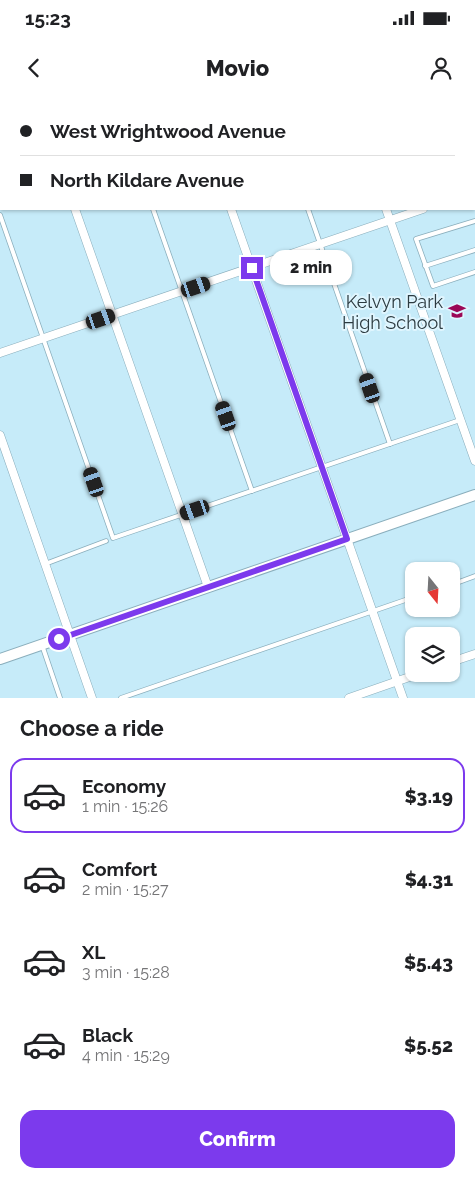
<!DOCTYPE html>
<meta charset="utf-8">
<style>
body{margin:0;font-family:Raleway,sans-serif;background:#f2f2f2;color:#202124;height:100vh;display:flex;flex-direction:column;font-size:19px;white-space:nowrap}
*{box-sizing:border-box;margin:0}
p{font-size:16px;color:#757577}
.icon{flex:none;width:28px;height:28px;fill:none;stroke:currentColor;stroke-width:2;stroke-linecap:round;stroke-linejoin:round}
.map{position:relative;height:598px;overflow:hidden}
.panel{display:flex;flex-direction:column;background:#fff;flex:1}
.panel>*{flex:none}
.banner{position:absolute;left:0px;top:0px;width:475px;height:110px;box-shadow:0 1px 4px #0004;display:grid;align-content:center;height:110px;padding:0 20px;background:#fff}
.needle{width:32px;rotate:162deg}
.buttons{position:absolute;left:405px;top:462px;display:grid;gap:10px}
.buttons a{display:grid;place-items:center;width:55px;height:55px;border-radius:10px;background:#fff;box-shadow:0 1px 4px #0004;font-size:25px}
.end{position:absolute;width:22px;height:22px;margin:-11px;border:6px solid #7c3aed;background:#fff;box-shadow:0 0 0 2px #fff}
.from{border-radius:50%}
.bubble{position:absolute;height:35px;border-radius:15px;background:#fff;box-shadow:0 1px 4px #0004;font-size:16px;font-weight:800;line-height:35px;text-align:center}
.car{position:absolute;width:15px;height:30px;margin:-15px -8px;border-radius:6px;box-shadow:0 0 4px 1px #0007;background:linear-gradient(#222 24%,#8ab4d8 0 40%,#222 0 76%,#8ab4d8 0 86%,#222 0)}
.banner b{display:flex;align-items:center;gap:18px;height:48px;font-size:19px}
.banner b+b{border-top:1px solid #e0e0e0}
.banner i{width:12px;height:12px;background:#202124}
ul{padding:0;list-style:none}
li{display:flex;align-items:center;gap:15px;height:75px;margin:0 10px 8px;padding:0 10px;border:2px solid transparent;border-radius:15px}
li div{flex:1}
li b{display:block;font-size:19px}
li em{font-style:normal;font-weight:800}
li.active{border-color:#7c3aed}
li>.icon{width:45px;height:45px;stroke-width:1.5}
h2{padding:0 20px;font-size:22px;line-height:60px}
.button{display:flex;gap:10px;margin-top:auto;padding:10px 20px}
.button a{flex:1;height:58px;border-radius:15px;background:#7c3aed;color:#fff;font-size:20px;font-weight:800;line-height:58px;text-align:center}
.status{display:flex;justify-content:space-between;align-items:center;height:35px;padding:0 25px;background:#fff;direction:ltr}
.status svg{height:14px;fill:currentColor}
header{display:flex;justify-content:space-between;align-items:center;height:65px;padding:0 20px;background:#fff;font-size:22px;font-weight:800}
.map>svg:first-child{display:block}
</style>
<div class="status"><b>15:23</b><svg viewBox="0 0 49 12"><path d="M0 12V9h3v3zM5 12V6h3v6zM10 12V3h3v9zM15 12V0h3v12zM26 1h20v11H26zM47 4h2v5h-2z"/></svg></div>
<header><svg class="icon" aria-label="back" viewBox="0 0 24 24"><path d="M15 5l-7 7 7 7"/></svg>Movio<svg class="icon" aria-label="person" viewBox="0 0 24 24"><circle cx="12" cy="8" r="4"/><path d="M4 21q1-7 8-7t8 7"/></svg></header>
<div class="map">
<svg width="475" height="598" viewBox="0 0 475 598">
<rect width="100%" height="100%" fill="#c6ebf9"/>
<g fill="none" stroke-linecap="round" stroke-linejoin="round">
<g stroke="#8aaebc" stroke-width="5.5">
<g id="service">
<polyline points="115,0 115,1"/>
<polyline points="270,0 270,1"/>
<polyline points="425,0 425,1"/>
<polyline points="86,1 90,0"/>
<polyline points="0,31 1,30"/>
<polyline points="474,102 475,106"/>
<polyline points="153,109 252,391"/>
<polyline points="308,109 390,344"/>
<polyline points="0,115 113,438 460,320"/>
<polyline points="475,121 416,139 433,186 475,172"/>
<polyline points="425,166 475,150"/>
<polyline points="45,464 106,441"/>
<polyline points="451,485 475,476"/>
<polyline points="42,545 60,598"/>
<polyline points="121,598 414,497"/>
</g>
</g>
<g stroke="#8aaebc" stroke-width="9">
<g id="minor">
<polyline points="37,0 38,1"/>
<polyline points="193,0 193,1"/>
<polyline points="348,0 348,1"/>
<polyline points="474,91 475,91"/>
<polyline points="75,109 208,487"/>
<polyline points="231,109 403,598"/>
<polyline points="386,109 475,361"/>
<polyline points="0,253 423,109"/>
<polyline points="0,335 92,598"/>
<polyline points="451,562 475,554"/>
<polyline points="349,598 418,574"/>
</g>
</g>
<g stroke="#8aaebc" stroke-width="12">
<polyline id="tertiary" points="0,559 475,395"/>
</g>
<use href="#service" stroke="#fff" stroke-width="4"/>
<use href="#minor" stroke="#fff" stroke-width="8"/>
<use href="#tertiary" stroke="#fff" stroke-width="10"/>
</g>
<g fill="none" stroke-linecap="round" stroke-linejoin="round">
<polyline stroke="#7c3aed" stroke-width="6" points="59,539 347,439 252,168"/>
</g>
<defs>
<g id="school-bare" transform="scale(1.35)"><path d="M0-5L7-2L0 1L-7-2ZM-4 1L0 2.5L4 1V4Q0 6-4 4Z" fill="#9b0756" stroke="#dff5fe" stroke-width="2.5" paint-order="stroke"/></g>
</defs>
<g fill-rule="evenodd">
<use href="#school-bare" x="457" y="211"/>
</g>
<g text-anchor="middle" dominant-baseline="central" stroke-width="4" stroke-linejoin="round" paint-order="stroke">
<g font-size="18" fill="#2c3b41" stroke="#dff5fe" text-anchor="end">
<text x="443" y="201">Kelvyn Park<tspan x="443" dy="21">High School</tspan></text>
</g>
</g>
</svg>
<div class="buttons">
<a><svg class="needle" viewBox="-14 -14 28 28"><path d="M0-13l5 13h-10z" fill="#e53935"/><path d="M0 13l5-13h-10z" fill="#757577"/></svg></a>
<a><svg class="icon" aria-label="layers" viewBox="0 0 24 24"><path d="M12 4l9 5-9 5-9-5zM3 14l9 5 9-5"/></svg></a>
</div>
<i class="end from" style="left:59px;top:539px"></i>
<i class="end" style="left:252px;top:168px"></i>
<div class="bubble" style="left:270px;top:150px;width:82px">2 min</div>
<i class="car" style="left:196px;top:187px;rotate:71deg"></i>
<i class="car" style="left:101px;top:219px;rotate:71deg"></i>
<i class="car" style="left:370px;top:288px;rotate:341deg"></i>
<i class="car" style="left:226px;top:316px;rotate:341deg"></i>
<i class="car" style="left:94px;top:382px;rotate:341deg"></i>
<i class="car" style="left:195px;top:410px;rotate:251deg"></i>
<div class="banner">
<b><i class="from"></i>West Wrightwood Avenue</b>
<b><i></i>North Kildare Avenue</b>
</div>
</div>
<section class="panel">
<h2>Choose a ride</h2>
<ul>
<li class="active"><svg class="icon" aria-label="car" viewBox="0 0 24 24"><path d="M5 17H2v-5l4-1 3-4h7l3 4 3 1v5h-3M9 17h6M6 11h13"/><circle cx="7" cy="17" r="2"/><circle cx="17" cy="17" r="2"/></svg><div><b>Economy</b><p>1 min · 15:26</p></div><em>$3.19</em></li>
<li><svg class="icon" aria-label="car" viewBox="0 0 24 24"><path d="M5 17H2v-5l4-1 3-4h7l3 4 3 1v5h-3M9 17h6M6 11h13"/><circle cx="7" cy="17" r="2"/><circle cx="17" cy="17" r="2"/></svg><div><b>Comfort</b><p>2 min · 15:27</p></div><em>$4.31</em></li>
<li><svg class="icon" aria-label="car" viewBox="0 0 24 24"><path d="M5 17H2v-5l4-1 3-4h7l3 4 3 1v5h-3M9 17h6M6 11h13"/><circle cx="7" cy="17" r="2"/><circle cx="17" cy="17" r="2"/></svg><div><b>XL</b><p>3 min · 15:28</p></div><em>$5.43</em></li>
<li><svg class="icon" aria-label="car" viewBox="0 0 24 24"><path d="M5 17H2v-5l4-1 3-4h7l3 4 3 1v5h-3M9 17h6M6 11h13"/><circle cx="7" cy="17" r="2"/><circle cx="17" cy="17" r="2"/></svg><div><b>Black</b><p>4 min · 15:29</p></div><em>$5.52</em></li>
</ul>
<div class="button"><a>Confirm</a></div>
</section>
